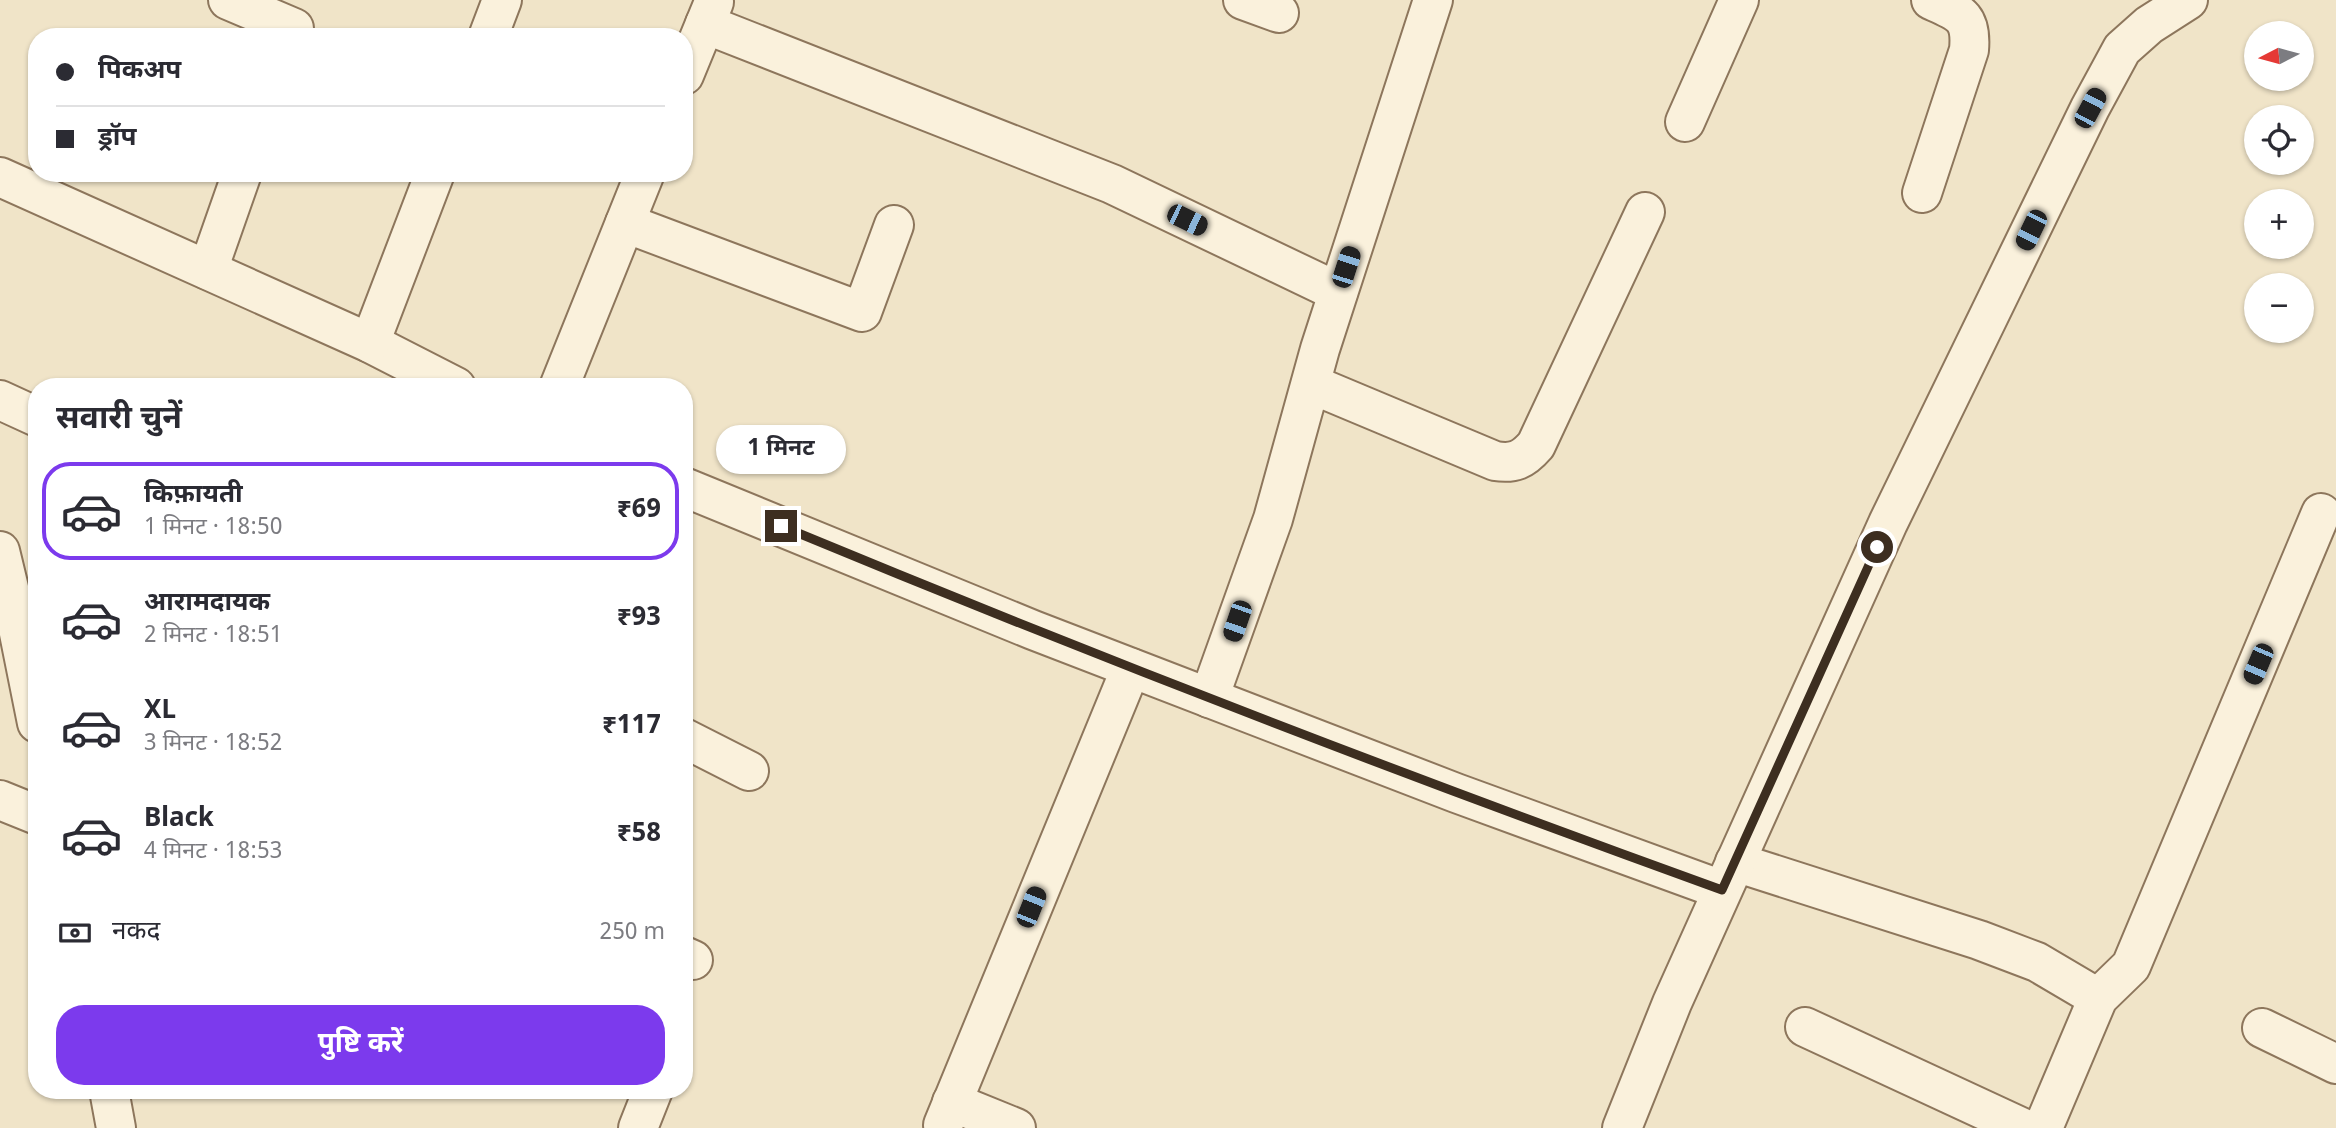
<!DOCTYPE html>
<html lang="hi">
<meta charset="utf-8">
<style>
body{margin:0;font-family:Georgia,"Noto Sans Devanagari",serif;background:#f2f2f3;color:#2b2b33;height:100vh;display:flex;flex-direction:column;font-size:26px;white-space:nowrap}
*{box-sizing:border-box;margin:0}
p{font-size:23px;color:#7c7c81}
.icon{flex:none;width:38px;height:38px;fill:none;stroke:currentColor;stroke-width:2;stroke-linecap:round;stroke-linejoin:round}
.map{position:relative;flex:1;overflow:hidden}
.details{position:absolute;left:28px;top:378px;width:665px;height:721px;display:flex;flex-direction:column;background:#fff;border-radius:28px;box-shadow:0 2px 5px #0004}
.details>*{flex:none}
.guide{position:absolute;left:28px;top:28px;width:665px;height:154px;border-radius:28px;box-shadow:0 2px 5px #0004;display:grid;align-content:center;height:154px;padding:0 28px;background:#fff}
.needle{width:46px;rotate:264deg}
.controls{position:absolute;left:2244px;top:21px;display:grid;gap:14px}
.controls a{display:grid;place-items:center;width:70px;height:70px;border-radius:50%;background:#fff;box-shadow:0 2px 5px #0004;font-size:35px}
.end{position:absolute;width:32px;height:32px;margin:-16px;border:9px solid #3d2e20;background:#fff;box-shadow:0 0 0 4px #fff}
.from{border-radius:50%}
.bubble{position:absolute;height:49px;border-radius:24px;background:#fff;box-shadow:0 2px 5px #0004;font-size:23px;font-weight:700;line-height:49px;text-align:center}
.car{position:absolute;width:21px;height:42px;margin:-21px -10px;border-radius:9px;box-shadow:0 0 5px 2px #0007;background:linear-gradient(#222 24%,#8ab4d8 0 40%,#222 0 76%,#8ab4d8 0 86%,#222 0)}
.guide b{display:flex;align-items:center;gap:24px;height:66px;font-size:26px}
.guide b+b{border-top:2px solid #e1e1e2}
.guide i{width:18px;height:18px;background:#2b2b33}
ul{padding:0;list-style:none}
li{display:flex;align-items:center;gap:21px;height:98px;margin:0 14px 10px;padding:0 14px;border:4px solid transparent;border-radius:28px}
li div{flex:1}
li b{display:block;font-size:26px}
li em{font-style:normal;font-weight:700}
li.active{border-color:#7c3aed}
li>.icon{width:63px;height:63px;stroke-width:1.5}
h2{padding:0 28px;font-size:32px;line-height:84px}
.pay{display:flex;align-items:center;gap:18px;height:77px;padding:0 28px;font-size:26px}
.pay p{margin-inline-start:auto}
.cta{display:flex;gap:14px;margin-top:auto;padding:14px 28px}
.cta a{flex:1;height:80px;border-radius:28px;background:#7c3aed;color:#fff;font-size:28px;font-weight:700;line-height:80px;text-align:center}
.map>svg:first-child{display:block}
</style>
<div class="map">
<svg width="2336" height="1128" viewBox="0 0 2336 1128">
<rect width="100%" height="100%" fill="#f0e4c8"/>
<g fill="none" stroke-linecap="round" stroke-linejoin="round">
<g stroke="#8d765c" stroke-width="42">
<g id="street">
<polyline points="228,0 294,28"/>
<polyline points="1243,0 1279,13"/>
<polyline points="705,24 1112,184 1338,292"/>
<polyline points="488,37 502,0"/>
<polyline points="684,75 714,2"/>
<polyline points="1685,122 1739,0"/>
<polyline points="0,177 370,343 456,387"/>
<path d="M1922,193L1969,50C1972,16 1960,13 1931,0"/>
<polyline points="625,223 862,312 894,225"/>
<polyline points="208,270 242,173"/>
<polyline points="370,343 435,173"/>
<path d="M1311,384L1495,461C1514,464 1523,460 1536,445L1645,212"/>
<polyline points="559,387 645,173"/>
<polyline points="0,400 37,417"/>
<polyline points="684,487 1033,630 1456,793 1722,890"/>
<polyline points="0,551 15,613 37,723"/>
<polyline points="1209,698 1273,519 1320,349 1433,0"/>
<polyline points="684,738 749,771"/>
<polyline points="0,800 37,815"/>
<polyline points="1735,862 1979,940 2037,962 2098,998"/>
<polyline points="684,956 693,960"/>
<polyline points="1805,1027 2023,1128"/>
<polyline points="2262,1028 2336,1064"/>
<polyline points="109,1090 116,1128"/>
<polyline points="952,1102 1016,1128"/>
<polyline points="943,1125 1131,668"/>
<polyline points="638,1128 653,1090"/>
<polyline points="1622,1128 1672,1003 1888,523 2090,108 2122,49 2149,25 2188,0"/>
<polyline points="2043,1128 2098,998 2131,966 2321,513"/>
</g>
</g>
<use href="#street" stroke="#faf1dc" stroke-width="38"/>
</g>
<g fill="none" stroke-linecap="round" stroke-linejoin="round">
<path stroke="#3d2e20" stroke-width="9" d="M781,526C1092,655 1406,776 1722,890L1877,547"/>
</g>
</svg>
<div class="controls">
<a><svg class="needle" viewBox="-14 -14 28 28"><path d="M0-13l5 13h-10z" fill="#e53935"/><path d="M0 13l5-13h-10z" fill="#7c7c81"/></svg></a>
<a><svg class="icon" aria-label="locate" viewBox="0 0 24 24"><circle cx="12" cy="12" r="6"/><path d="M12 2v4M12 18v4M2 12h4M18 12h4"/></svg></a>
<a>+</a>
<a>−</a>
</div>
<i class="end from" style="left:1877px;top:547px"></i>
<i class="end" style="left:781px;top:526px"></i>
<div class="bubble" style="left:716px;top:425px;width:130px">1 मिनट</div>
<i class="car" style="left:2090px;top:108px;rotate:28deg"></i>
<i class="car" style="left:1187px;top:220px;rotate:116deg"></i>
<i class="car" style="left:2031px;top:230px;rotate:206deg"></i>
<i class="car" style="left:1346px;top:267px;rotate:18deg"></i>
<i class="car" style="left:1237px;top:621px;rotate:199deg"></i>
<i class="car" style="left:2258px;top:664px;rotate:203deg"></i>
<i class="car" style="left:1031px;top:907px;rotate:22deg"></i>
<div class="guide">
<b><i class="from"></i>पिकअप</b>
<b><i></i>ड्रॉप</b>
</div>
<section class="details">
<h2>सवारी चुनें</h2>
<ul>
<li class="active"><svg class="icon" aria-label="car" viewBox="0 0 24 24"><path d="M5 17H2v-5l4-1 3-4h7l3 4 3 1v5h-3M9 17h6M6 11h13"/><circle cx="7" cy="17" r="2"/><circle cx="17" cy="17" r="2"/></svg><div><b>किफ़ायती</b><p>1 मिनट · 18:50</p></div><em>₹69</em></li>
<li><svg class="icon" aria-label="car" viewBox="0 0 24 24"><path d="M5 17H2v-5l4-1 3-4h7l3 4 3 1v5h-3M9 17h6M6 11h13"/><circle cx="7" cy="17" r="2"/><circle cx="17" cy="17" r="2"/></svg><div><b>आरामदायक</b><p>2 मिनट · 18:51</p></div><em>₹93</em></li>
<li><svg class="icon" aria-label="car" viewBox="0 0 24 24"><path d="M5 17H2v-5l4-1 3-4h7l3 4 3 1v5h-3M9 17h6M6 11h13"/><circle cx="7" cy="17" r="2"/><circle cx="17" cy="17" r="2"/></svg><div><b>XL</b><p>3 मिनट · 18:52</p></div><em>₹117</em></li>
<li><svg class="icon" aria-label="car" viewBox="0 0 24 24"><path d="M5 17H2v-5l4-1 3-4h7l3 4 3 1v5h-3M9 17h6M6 11h13"/><circle cx="7" cy="17" r="2"/><circle cx="17" cy="17" r="2"/></svg><div><b>Black</b><p>4 मिनट · 18:53</p></div><em>₹58</em></li>
</ul>
<div class="pay"><svg class="icon" aria-label="cash" viewBox="0 0 24 24"><path d="M3 7h18v10H3z"/><circle cx="12" cy="12" r="2"/></svg>नकद<p>250 m</p></div>
<div class="cta"><a>पुष्टि करें</a></div>
</section>
</div>
